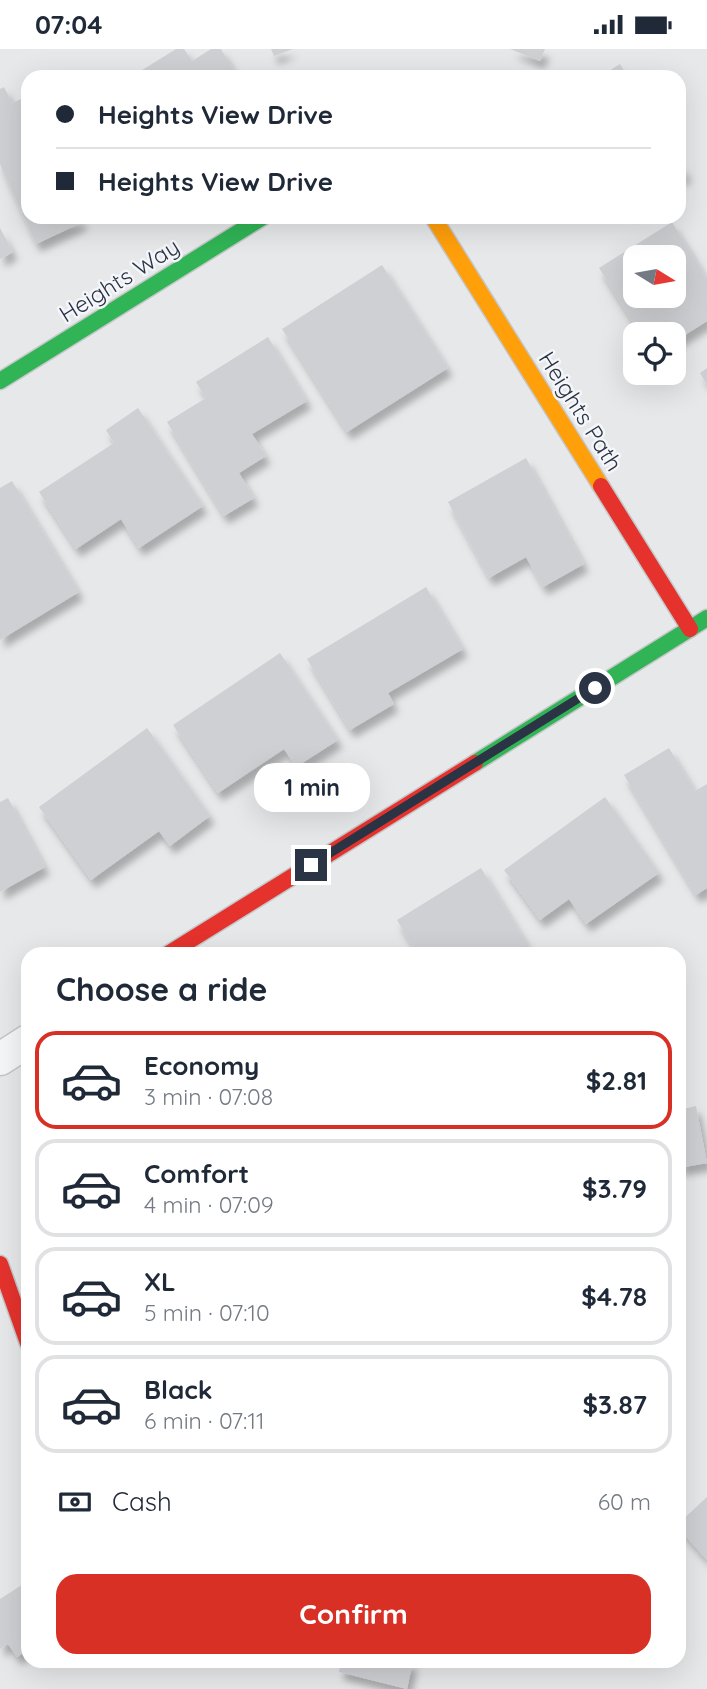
<!DOCTYPE html>
<meta charset="utf-8">
<style>
body{margin:0;font-family:Quicksand,sans-serif;background:#f2f2f3;color:#1f2937;height:100vh;display:flex;flex-direction:column;font-size:26px;white-space:nowrap}
*{box-sizing:border-box;margin:0}
p{font-size:23px;color:#747a83}
.icon{flex:none;width:38px;height:38px;fill:none;stroke:currentColor;stroke-width:2;stroke-linecap:round;stroke-linejoin:round}
.map{position:relative;flex:1;overflow:hidden}
.panel{position:absolute;left:21px;top:898px;width:665px;height:721px;display:flex;flex-direction:column;background:#fff;border-radius:21px;box-shadow:0 7px 28px #0002}
.panel>*{flex:none}
.top-card{position:absolute;left:21px;top:21px;width:665px;height:154px;border-radius:21px;box-shadow:0 7px 28px #0002;display:grid;align-content:center;height:154px;padding:0 35px;background:#fff}
.needle{width:46px;rotate:101deg}
.fabs{position:absolute;left:623px;top:196px;display:grid;gap:14px}
.fabs a{display:grid;place-items:center;width:63px;height:63px;border-radius:14px;background:#fff;box-shadow:0 7px 28px #0002;font-size:35px}
.end{position:absolute;width:32px;height:32px;margin:-16px;border:9px solid #2b3445;background:#fff;box-shadow:0 0 0 4px #fff}
.from{border-radius:50%}
.bubble{position:absolute;height:49px;border-radius:21px;background:#fff;box-shadow:0 7px 28px #0002;font-size:23px;font-weight:800;line-height:49px;text-align:center}
.top-card b{display:flex;align-items:center;gap:24px;height:66px;font-size:26px}
.top-card b+b{border-top:2px solid #e0e1e3}
.top-card i{width:18px;height:18px;background:#1f2937}
ul{padding:0;list-style:none}
li{display:flex;align-items:center;gap:21px;height:98px;margin:0 14px 10px;padding:0 21px;border:4px solid #e0e1e3;border-radius:21px}
li div{flex:1}
li b{display:block;font-size:26px}
li em{font-style:normal;font-weight:800}
li.active{border-color:#d93025}
li>.icon{width:63px;height:63px;stroke-width:1.5}
h2{padding:0 35px;font-size:32px;line-height:84px}
.pay{display:flex;align-items:center;gap:18px;height:77px;padding:0 35px;font-size:26px}
.pay p{margin-inline-start:auto}
.primary-button{display:flex;gap:14px;margin-top:auto;padding:14px 35px}
.primary-button a{flex:1;height:80px;border-radius:21px;background:#d93025;color:#fff;font-size:28px;font-weight:800;line-height:80px;text-align:center}
.status{display:flex;justify-content:space-between;align-items:center;height:49px;padding:0 35px;background:#fff;direction:ltr}
.status svg{height:19px;fill:currentColor}
.map>svg:first-child{display:block}
</style>
<div class="status"><b>07:04</b><svg viewBox="0 0 49 12"><path d="M0 12V9h3v3zM5 12V6h3v6zM10 12V3h3v9zM15 12V0h3v12zM26 1h20v11H26zM47 4h2v5h-2z"/></svg></div>
<div class="map">
<svg width="707" height="1640" viewBox="0 0 707 1640">
<defs>
<filter id="shadow"><feDropShadow dx="4.5" dy="8" stdDeviation="3.5" flood-color="#0004"/></filter>
</defs>
<rect width="100%" height="100%" fill="#e6e8ea"/>
<g fill="#ced0d3" fill-rule="evenodd" filter="url(#shadow)">
<polygon points="176,0 184,0 192,12 211,0 221,0 238,28 131,28"/>
<polygon points="271,0 293,0 274,7"/>
<polygon points="510,0 545,0 540,12"/>
<polygon points="620,15 628,28 599,28"/>
<polygon points="4,38 12,54 28,47 28,168 81,168 83,173 36,195 0,115 0,40"/>
<polygon points="679,112 687,125 679,130"/>
<path d="M672,173L707,230V272L674,293V285H640L599,219ZM635,208H674V247H635Z"/>
<polygon points="0,179 13,203 0,210"/>
<polygon points="382,216 448,319 347,383 282,280"/>
<polygon points="268,288 307,352 252,385 266,407 239,424 254,449 224,467 167,373 206,349 196,333"/>
<polygon points="707,319 707,336 700,324"/>
<polygon points="138,359 203,457 139,499 121,470 76,500 39,443 114,394 106,381"/>
<polygon points="526,409 584,515 543,538 526,508 489,529 448,453"/>
<polygon points="12,432 79,543 0,591 0,439"/>
<polygon points="426,538 463,600 388,644 394,655 350,681 307,610"/>
<polygon points="280,604 338,691 296,718 284,700 218,744 173,676"/>
<polygon points="147,679 210,767 170,797 159,782 91,831 39,758"/>
<polygon points="669,699 695,742 707,735 707,839 696,846 624,726"/>
<polygon points="605,748 659,824 586,875 569,850 540,871 504,821"/>
<polygon points="8,749 45,818 0,843 0,753"/>
<polygon points="481,819 533,905 417,905 397,871"/>
<polygon points="696,1057 707,1114 679,1119 679,1061"/>
<polygon points="707,1448 707,1511 679,1480 679,1474"/>
<polygon points="28,1532 28,1601 17,1608 8,1595 0,1600 0,1550"/>
<polygon points="341,1612 413,1612 407,1640 339,1623"/>
</g>
<g fill="none" stroke-linecap="round" stroke-linejoin="round">
<g stroke="#c4c6c8" stroke-width="35">
<polyline id="street" points="0,1010 28,992"/>
</g>
<g stroke="#c4c6c8" stroke-width="19">
<g id="fast">
<polyline points="0,332 263,168"/>
<polyline points="475,714 707,569"/>
</g>
</g>
<g stroke="#c4c6c8" stroke-width="19">
<polyline id="slow" points="433,168 601,437"/>
</g>
<g stroke="#c4c6c8" stroke-width="19">
<g id="jam">
<polyline points="601,437 690,580"/>
<polyline points="168,905 475,714"/>
<polyline points="0,1215 28,1294"/>
</g>
</g>
<use href="#street" stroke="#f5f6f7" stroke-width="32"/>
<use href="#fast" stroke="#30b455" stroke-width="16"/>
<use href="#slow" stroke="#ff9f0a" stroke-width="16"/>
<use href="#jam" stroke="#e5322d" stroke-width="16"/>
</g>
<g fill="none" stroke-linecap="round" stroke-linejoin="round">
<polyline stroke="#2b3445" stroke-width="9" points="311,816 595,639"/>
</g>
<g text-anchor="middle" dominant-baseline="central" stroke-width="5" stroke-linejoin="round" paint-order="stroke">
<g font-size="23" fill="#2b3445" stroke="#f4f6f9">
<text transform="translate(119 231) rotate(-32)">Heights Way</text>
<text transform="translate(581 362) rotate(58)">Heights Path</text>
</g>
</g>
</svg>
<div class="fabs">
<a><svg class="needle" viewBox="-14 -14 28 28"><path d="M0-13l5 13h-10z" fill="#e53935"/><path d="M0 13l5-13h-10z" fill="#747a83"/></svg></a>
<a><svg class="icon" aria-label="locate" viewBox="0 0 24 24"><circle cx="12" cy="12" r="6"/><path d="M12 2v4M12 18v4M2 12h4M18 12h4"/></svg></a>
</div>
<i class="end from" style="left:595px;top:639px"></i>
<i class="end" style="left:311px;top:816px"></i>
<div class="bubble" style="left:254px;top:714px;width:116px">1 min</div>
<div class="top-card">
<b><i class="from"></i>Heights View Drive</b>
<b><i></i>Heights View Drive</b>
</div>
<section class="panel">
<h2>Choose a ride</h2>
<ul>
<li class="active"><svg class="icon" aria-label="car" viewBox="0 0 24 24"><path d="M5 17H2v-5l4-1 3-4h7l3 4 3 1v5h-3M9 17h6M6 11h13"/><circle cx="7" cy="17" r="2"/><circle cx="17" cy="17" r="2"/></svg><div><b>Economy</b><p>3 min · 07:08</p></div><em>$2.81</em></li>
<li><svg class="icon" aria-label="car" viewBox="0 0 24 24"><path d="M5 17H2v-5l4-1 3-4h7l3 4 3 1v5h-3M9 17h6M6 11h13"/><circle cx="7" cy="17" r="2"/><circle cx="17" cy="17" r="2"/></svg><div><b>Comfort</b><p>4 min · 07:09</p></div><em>$3.79</em></li>
<li><svg class="icon" aria-label="car" viewBox="0 0 24 24"><path d="M5 17H2v-5l4-1 3-4h7l3 4 3 1v5h-3M9 17h6M6 11h13"/><circle cx="7" cy="17" r="2"/><circle cx="17" cy="17" r="2"/></svg><div><b>XL</b><p>5 min · 07:10</p></div><em>$4.78</em></li>
<li><svg class="icon" aria-label="car" viewBox="0 0 24 24"><path d="M5 17H2v-5l4-1 3-4h7l3 4 3 1v5h-3M9 17h6M6 11h13"/><circle cx="7" cy="17" r="2"/><circle cx="17" cy="17" r="2"/></svg><div><b>Black</b><p>6 min · 07:11</p></div><em>$3.87</em></li>
</ul>
<div class="pay"><svg class="icon" aria-label="cash" viewBox="0 0 24 24"><path d="M3 7h18v10H3z"/><circle cx="12" cy="12" r="2"/></svg>Cash<p>60 m</p></div>
<div class="primary-button"><a>Confirm</a></div>
</section>
</div>
